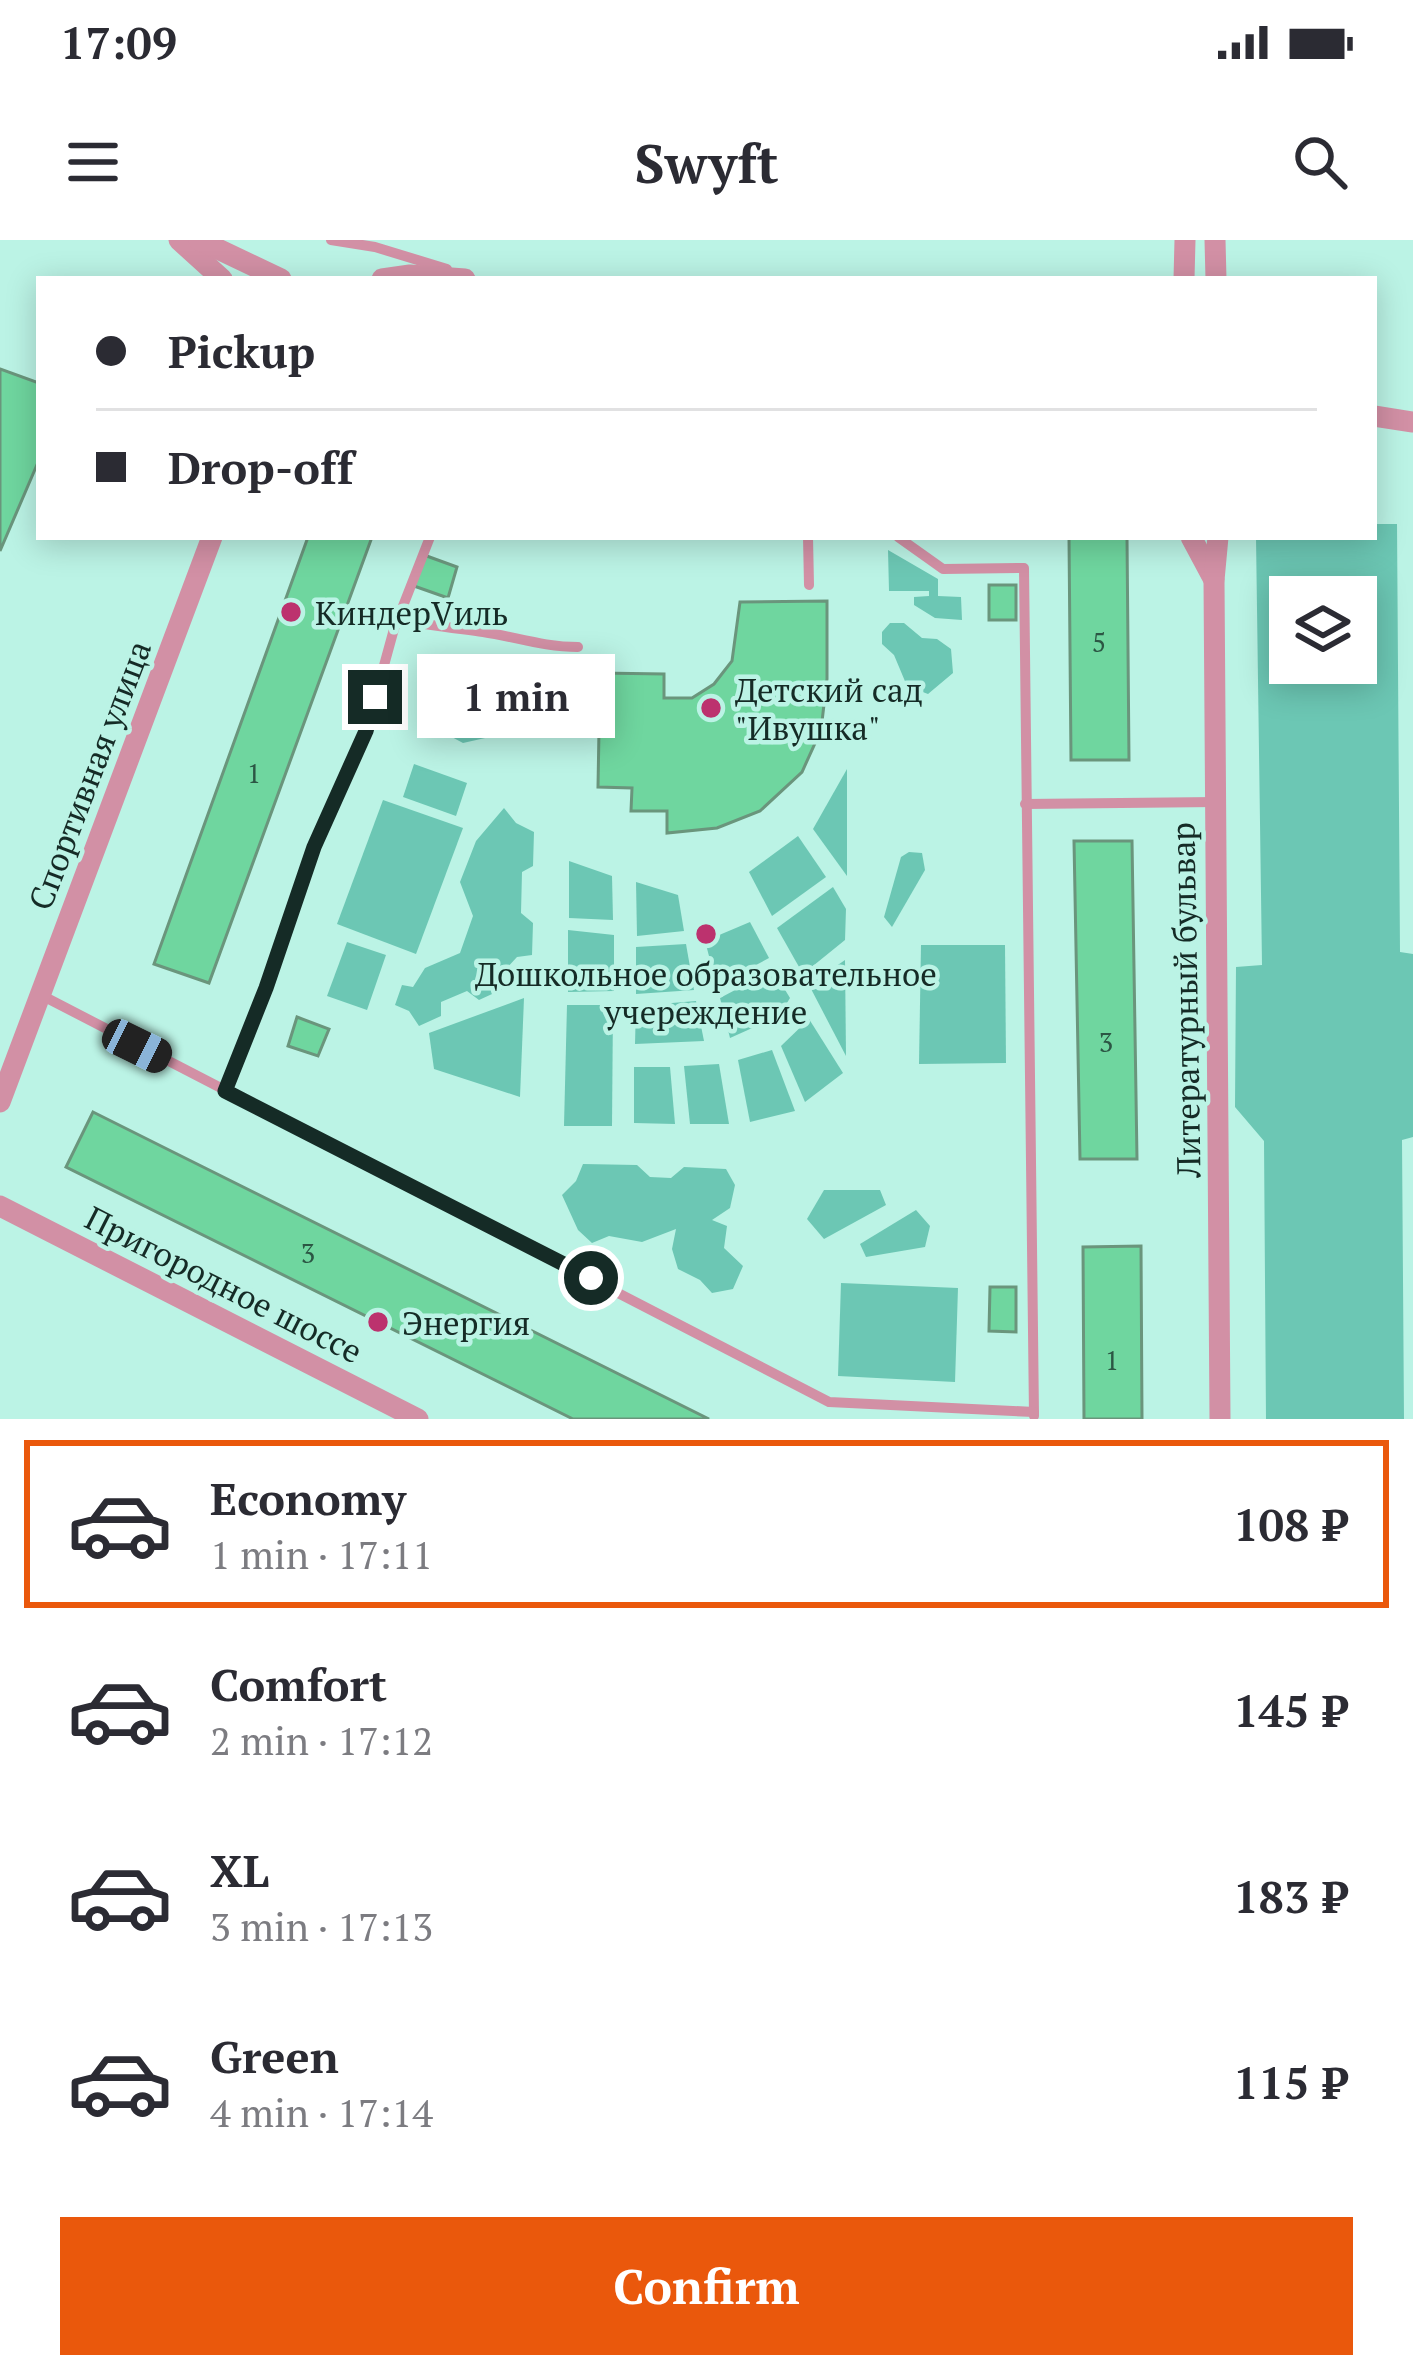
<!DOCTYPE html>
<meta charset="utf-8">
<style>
body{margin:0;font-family:"PT Serif",serif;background:#f2f2f3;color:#2b2b33;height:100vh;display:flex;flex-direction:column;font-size:45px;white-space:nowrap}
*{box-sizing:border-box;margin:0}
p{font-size:39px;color:#7c7c81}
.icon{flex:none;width:66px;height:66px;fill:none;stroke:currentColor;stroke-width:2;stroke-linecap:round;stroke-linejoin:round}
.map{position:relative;height:1179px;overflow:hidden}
.panel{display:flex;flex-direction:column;background:#fff;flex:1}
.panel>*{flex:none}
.top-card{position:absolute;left:36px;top:36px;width:1341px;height:264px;border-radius:0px;box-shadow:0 6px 30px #0003;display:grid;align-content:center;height:264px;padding:0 60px;background:#fff}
.buttons{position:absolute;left:1269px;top:336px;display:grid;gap:24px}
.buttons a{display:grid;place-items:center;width:108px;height:108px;border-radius:0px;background:#fff;box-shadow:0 6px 30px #0003;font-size:60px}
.end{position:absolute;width:54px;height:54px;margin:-27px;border:15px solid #152b26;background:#fff;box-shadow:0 0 0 6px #fff}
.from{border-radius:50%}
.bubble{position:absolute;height:84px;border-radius:0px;background:#fff;box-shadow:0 6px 30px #0003;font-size:39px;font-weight:800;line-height:84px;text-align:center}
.car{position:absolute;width:36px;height:72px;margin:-36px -18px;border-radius:15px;box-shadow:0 0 9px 3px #0007;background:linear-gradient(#222 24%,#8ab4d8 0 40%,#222 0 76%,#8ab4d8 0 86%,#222 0)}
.top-card b{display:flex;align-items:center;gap:42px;height:114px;font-size:45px}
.top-card b+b{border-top:3px solid #e1e1e2}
.top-card i{width:30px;height:30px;background:#2b2b33}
ul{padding:21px 0 0;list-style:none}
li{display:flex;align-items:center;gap:36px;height:168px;margin:0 24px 18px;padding:0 36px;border:6px solid transparent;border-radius:0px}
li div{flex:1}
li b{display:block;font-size:45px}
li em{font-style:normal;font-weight:800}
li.active{border-color:#ea580c}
li>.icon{width:108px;height:108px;stroke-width:1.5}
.cta{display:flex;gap:24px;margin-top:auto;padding:24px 60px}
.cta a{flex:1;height:138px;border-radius:0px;background:#ea580c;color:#fff;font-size:48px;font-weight:800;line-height:138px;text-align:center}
.status{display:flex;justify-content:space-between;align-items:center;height:84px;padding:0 60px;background:#fff;direction:ltr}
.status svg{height:33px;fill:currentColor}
header{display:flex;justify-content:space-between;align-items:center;height:156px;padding:0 60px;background:#fff;font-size:54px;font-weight:800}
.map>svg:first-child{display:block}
</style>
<div class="status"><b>17:09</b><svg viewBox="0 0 49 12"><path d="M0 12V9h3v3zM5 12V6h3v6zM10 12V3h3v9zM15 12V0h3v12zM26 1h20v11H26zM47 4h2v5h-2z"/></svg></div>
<header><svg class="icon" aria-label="menu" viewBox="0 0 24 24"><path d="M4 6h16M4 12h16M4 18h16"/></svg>Swyft<svg class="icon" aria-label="search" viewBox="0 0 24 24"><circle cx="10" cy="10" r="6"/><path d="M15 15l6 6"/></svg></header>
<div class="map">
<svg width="1413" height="1179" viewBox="0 0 1413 1179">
<rect width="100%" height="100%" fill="#bbf3e5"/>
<g fill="#6cc7b4" fill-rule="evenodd">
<path d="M1374,284H1397L1400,712L1413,714V897L1402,900L1404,1179H1266L1264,901L1235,867L1236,727L1262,725L1256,297H1374ZM1290,357H1356V423H1290Z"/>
<polygon points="888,310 938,339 938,356 961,357 962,380 935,378 914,365 914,357 929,356 929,351 889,351"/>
<polygon points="890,383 904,383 922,398 937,399 951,409 953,433 928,454 907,446 894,415 882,404 882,392"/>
<polygon points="469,428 501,441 508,470 494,496 463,503 435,488 429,465 444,439"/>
<polygon points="414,524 467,543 456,576 403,557"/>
<polygon points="847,529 847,636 813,589"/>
<polygon points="383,560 463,588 416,714 337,684"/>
<polygon points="504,568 516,583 534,592 533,626 522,632 521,673 533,683 532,715 517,717 503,732 503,749 479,760 467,751 441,762 441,776 419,786 409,771 395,765 402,745 413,747 425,728 460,713 473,676 460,642 476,601"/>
<polygon points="798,596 826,637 772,676 749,632"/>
<polygon points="909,612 922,613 925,630 892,687 884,677 901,617"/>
<polygon points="569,621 612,636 613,680 569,678"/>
<polygon points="636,642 678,655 684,691 637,696"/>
<polygon points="833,647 846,669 845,700 803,734 777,688"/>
<polygon points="750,682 769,718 717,746 705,701"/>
<polygon points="568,690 614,695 614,751 568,752"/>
<polygon points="347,702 386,715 367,770 327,756"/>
<polygon points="686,704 694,750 636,754 636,707"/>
<polygon points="921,705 1005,705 1006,823 919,824"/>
<polygon points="845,720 846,816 809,745"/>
<polygon points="773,730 790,758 779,776 730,798 720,758"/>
<polygon points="524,758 520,857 434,829 429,793"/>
<polygon points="696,761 704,801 635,804 636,766"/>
<polygon points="567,765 613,765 612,886 564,886"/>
<polygon points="809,779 843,833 805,862 781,806"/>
<polygon points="772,810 795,871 750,882 738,820"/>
<polygon points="719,824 729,884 690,884 684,826"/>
<polygon points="634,827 670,827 675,884 634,883"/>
<polygon points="583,924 637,925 650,937 671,938 684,927 726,929 735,945 730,968 712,980 727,986 724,1008 743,1026 733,1049 712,1053 700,1040 678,1029 672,1009 676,989 642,1002 609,996 592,1003 578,990 562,955 576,941"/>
<polygon points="824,950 880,950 886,965 824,999 807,979"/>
<polygon points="916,970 930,986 925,1007 866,1017 860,1004"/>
<polygon points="841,1043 958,1048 955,1142 838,1136"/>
</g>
<g fill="#6fd69f" stroke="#6a957c" stroke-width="3">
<polygon points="0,129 39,143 39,220 0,311"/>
<polygon points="308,297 372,297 209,743 154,724"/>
<polygon points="1069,297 1127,297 1129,520 1071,520"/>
<polygon points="424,315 457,327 448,358 414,346"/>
<rect x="989" y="345" width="27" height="35"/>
<polygon points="827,361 827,439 821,490 802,532 760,571 717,588 667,593 667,571 631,571 632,548 598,547 600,433 664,434 664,458 692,458 714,444 732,421 740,362"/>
<polygon points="1074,601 1132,601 1137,919 1080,919"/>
<polygon points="297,777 329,789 318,816 288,806"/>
<polygon points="93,872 171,911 709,1179 573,1179 66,927"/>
<polygon points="1141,1006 1142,1179 1084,1179 1083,1007"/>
<polygon points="990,1047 1016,1047 1016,1092 989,1091"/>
</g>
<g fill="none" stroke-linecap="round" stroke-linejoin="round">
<g stroke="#d290a5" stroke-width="10">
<polyline points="331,0 375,7 447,29"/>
<polyline points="808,297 809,345"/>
<polyline points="898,297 943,329 1024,328 1034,1176"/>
<path d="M397,379C426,385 454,388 483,392C516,397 544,407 578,407"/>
<polyline points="1025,564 1216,562"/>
<polyline points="41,755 829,1162 1034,1172"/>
<polyline points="225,851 266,748 313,607 366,491 394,389 430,297"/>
</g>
<g stroke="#d290a5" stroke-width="21">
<polyline points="179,0 222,39"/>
<polyline points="199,0 281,39"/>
<polyline points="1215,0 1216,39"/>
<polyline points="382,39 410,35 465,39"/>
<polyline points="1184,39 1185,0"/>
<polyline points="1374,176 1413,182"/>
<polyline points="1191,297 1214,340"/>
<polyline points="1218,297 1214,340 1220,1179"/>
<polyline points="0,862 212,297"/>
<polyline points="0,966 418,1179"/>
</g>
</g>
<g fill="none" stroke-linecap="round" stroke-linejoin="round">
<polyline stroke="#152b26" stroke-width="15" points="375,457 366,491 314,607 266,748 225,851 591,1038"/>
</g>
<g fill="#bc326e" stroke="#bbf3e5" stroke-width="4.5">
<circle cx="291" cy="372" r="12"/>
<circle cx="711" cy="468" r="12"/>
<circle cx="706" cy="694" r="12"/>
<circle cx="378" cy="1082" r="12"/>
</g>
<g text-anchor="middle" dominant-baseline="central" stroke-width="9" stroke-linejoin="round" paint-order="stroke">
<g font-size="27" fill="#2c5644">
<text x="1099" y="402">5</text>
<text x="254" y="533">1</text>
<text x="1106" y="802">3</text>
<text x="308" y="1013">3</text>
<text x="1112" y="1120">1</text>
</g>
<g font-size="33" fill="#152b26" stroke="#bbf3e5" text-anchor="start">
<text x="315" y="372">КиндерVиль</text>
<text x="735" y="449">Детский сад<tspan x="735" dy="38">"Ивушка"</tspan></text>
<text x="706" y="733" text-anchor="middle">Дошкольное образовательное<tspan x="706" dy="38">учереждение</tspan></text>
<text x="402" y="1082">Энергия</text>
</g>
<g font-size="33" fill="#152b26" stroke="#bbf3e5">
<text transform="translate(89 535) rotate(-69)">Спортивная улица</text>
<text transform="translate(1185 760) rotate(-91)">Литературный бульвар</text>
<text transform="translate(224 1044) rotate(27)">Пригородное шоссе</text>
</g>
</g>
</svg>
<div class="buttons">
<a><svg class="icon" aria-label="layers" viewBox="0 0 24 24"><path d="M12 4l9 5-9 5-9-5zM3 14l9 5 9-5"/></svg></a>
</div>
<i class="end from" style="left:591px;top:1038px"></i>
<i class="end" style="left:375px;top:457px"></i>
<div class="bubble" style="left:417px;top:414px;width:198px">1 min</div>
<i class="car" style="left:137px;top:806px;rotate:116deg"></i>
<div class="top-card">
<b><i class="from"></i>Pickup</b>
<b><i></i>Drop-off</b>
</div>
</div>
<section class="panel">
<ul>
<li class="active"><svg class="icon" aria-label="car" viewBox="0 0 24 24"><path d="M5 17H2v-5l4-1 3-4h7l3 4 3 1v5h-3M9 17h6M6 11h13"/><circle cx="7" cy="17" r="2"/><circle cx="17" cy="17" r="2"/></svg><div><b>Economy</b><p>1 min · 17:11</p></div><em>108 ₽</em></li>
<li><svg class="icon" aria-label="car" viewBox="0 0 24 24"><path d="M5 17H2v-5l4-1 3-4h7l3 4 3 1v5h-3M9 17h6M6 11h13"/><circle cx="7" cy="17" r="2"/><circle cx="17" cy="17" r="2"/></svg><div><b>Comfort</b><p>2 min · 17:12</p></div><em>145 ₽</em></li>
<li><svg class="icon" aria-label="car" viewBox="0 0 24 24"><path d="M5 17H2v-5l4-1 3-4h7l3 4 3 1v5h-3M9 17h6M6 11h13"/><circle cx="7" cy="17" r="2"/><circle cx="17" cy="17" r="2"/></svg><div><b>XL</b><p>3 min · 17:13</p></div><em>183 ₽</em></li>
<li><svg class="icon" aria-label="car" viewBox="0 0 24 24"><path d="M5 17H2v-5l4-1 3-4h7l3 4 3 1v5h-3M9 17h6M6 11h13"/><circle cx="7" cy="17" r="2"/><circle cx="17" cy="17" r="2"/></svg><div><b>Green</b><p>4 min · 17:14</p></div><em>115 ₽</em></li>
</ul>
<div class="cta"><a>Confirm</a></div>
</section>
